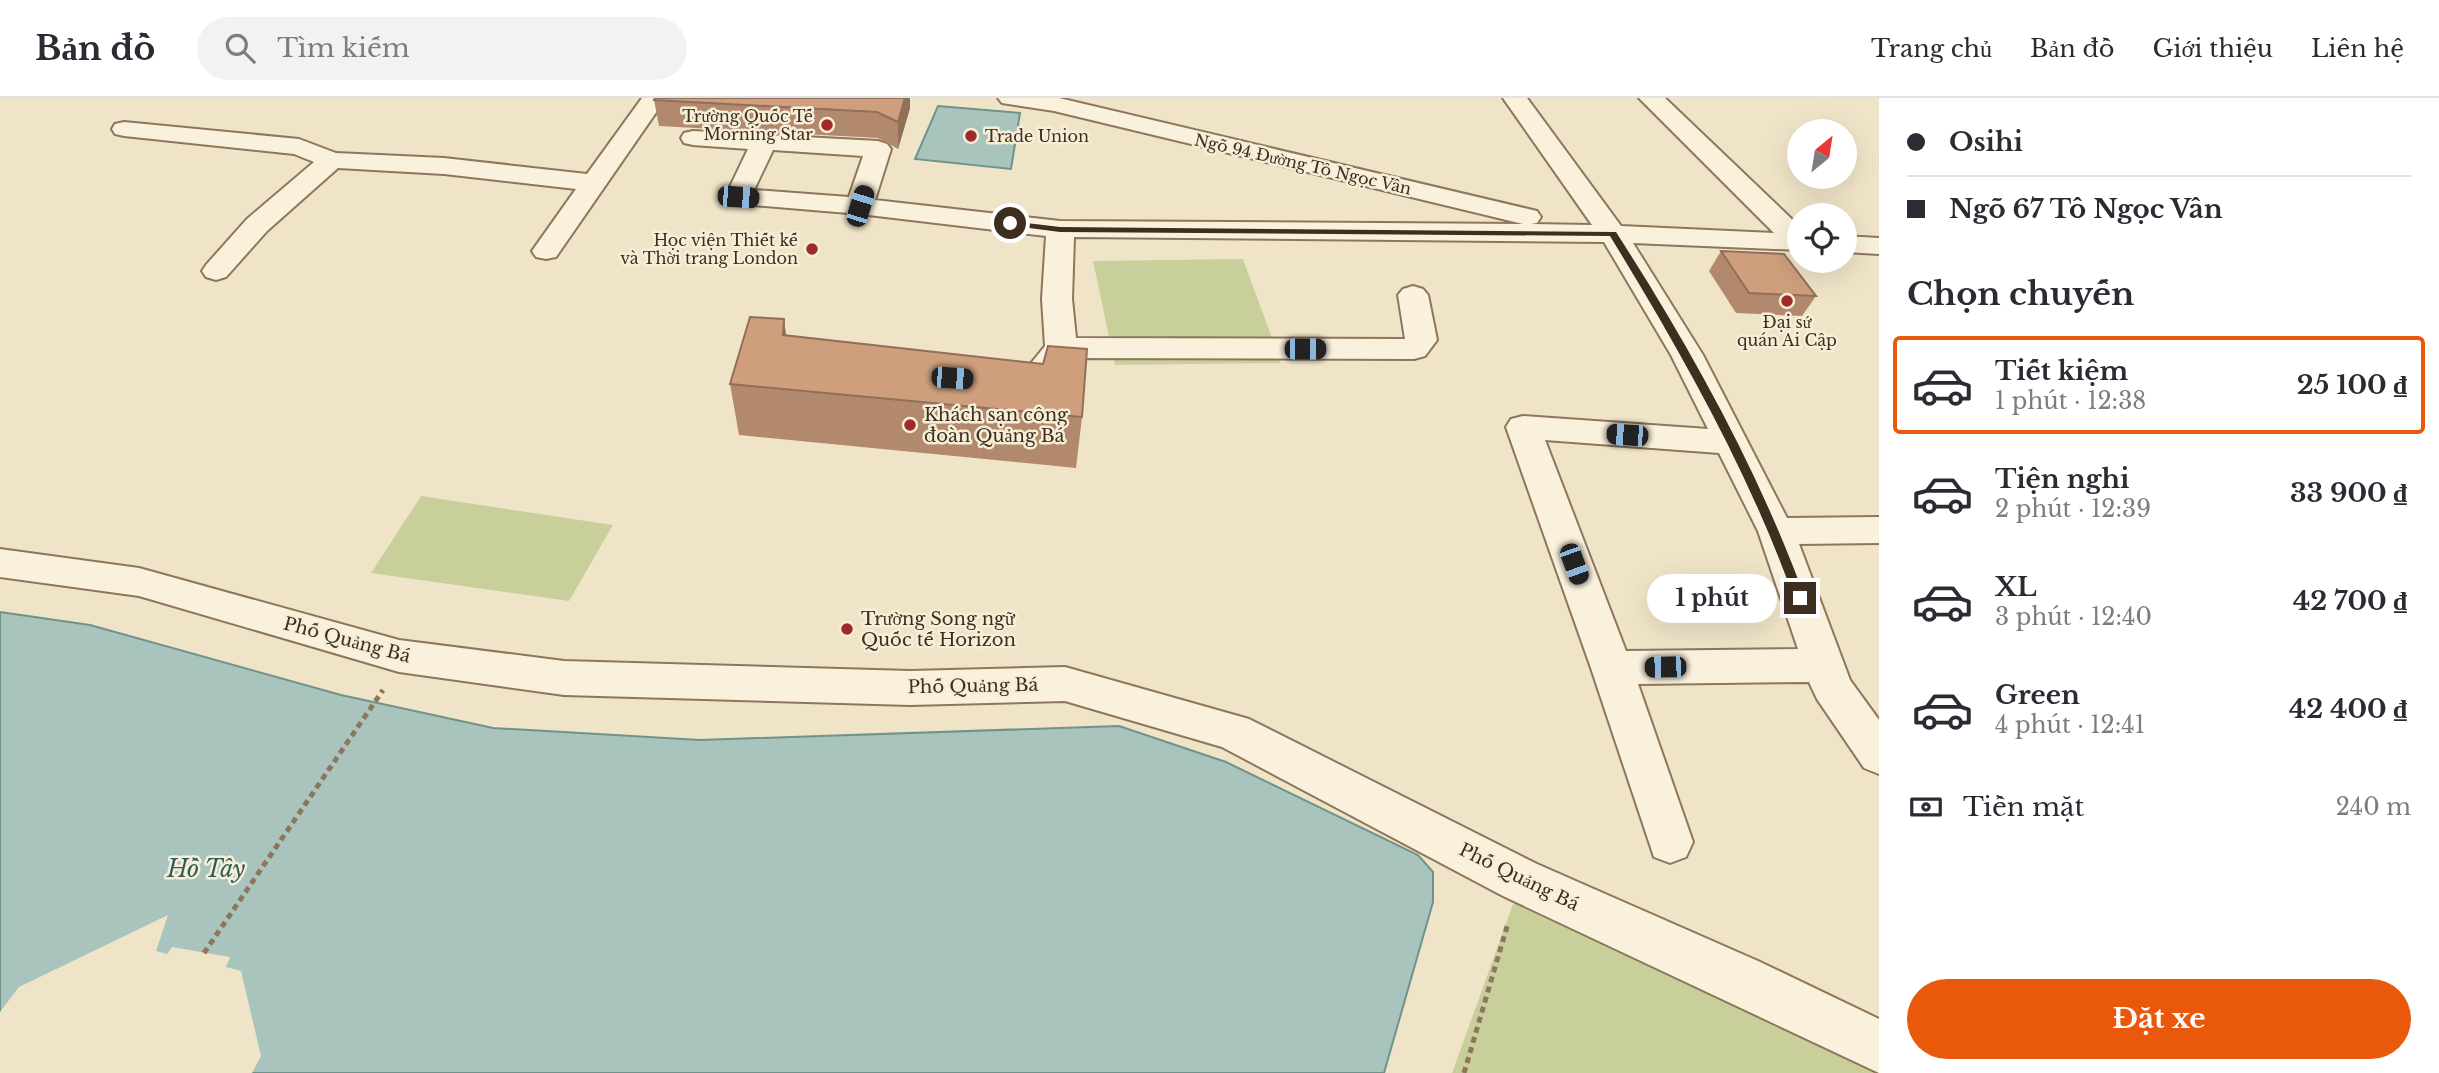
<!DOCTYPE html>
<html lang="vi">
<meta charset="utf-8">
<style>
body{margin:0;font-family:"Libre Baskerville",serif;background:#f2f2f3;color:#2b2b33;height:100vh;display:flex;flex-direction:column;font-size:26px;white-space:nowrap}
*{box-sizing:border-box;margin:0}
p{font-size:23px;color:#7c7c81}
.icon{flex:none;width:38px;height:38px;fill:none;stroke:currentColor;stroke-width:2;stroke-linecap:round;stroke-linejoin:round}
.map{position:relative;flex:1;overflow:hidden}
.side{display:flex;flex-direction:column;background:#fff;width:560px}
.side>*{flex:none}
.hud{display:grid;align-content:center;height:154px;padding:0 28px;background:#fff}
.needle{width:46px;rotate:30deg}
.fabs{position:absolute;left:1787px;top:21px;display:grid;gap:14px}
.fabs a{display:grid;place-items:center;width:70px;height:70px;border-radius:50%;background:#fff;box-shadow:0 7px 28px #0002;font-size:35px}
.end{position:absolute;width:32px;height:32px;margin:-16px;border:9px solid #3d2e20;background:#fff;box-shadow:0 0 0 4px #fff}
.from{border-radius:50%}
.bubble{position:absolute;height:49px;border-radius:24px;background:#fff;box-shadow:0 7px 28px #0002;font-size:23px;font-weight:700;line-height:49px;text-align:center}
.car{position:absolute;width:21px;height:42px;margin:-21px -10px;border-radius:9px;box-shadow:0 0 5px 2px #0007;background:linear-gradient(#222 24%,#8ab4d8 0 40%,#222 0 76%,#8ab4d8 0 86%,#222 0)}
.hud b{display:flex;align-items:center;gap:24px;height:66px;font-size:26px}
.hud b+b{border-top:2px solid #e1e1e2}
.hud i{width:18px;height:18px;background:#2b2b33}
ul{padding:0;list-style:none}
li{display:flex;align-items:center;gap:21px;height:98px;margin:0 14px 10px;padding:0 14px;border:4px solid transparent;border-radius:7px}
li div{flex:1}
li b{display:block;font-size:26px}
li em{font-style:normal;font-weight:700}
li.active{border-color:#ea580c}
li>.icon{width:63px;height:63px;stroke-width:1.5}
h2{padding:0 28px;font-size:32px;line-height:84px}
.pay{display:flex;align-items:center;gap:18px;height:77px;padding:0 28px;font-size:26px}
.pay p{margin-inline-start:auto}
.action{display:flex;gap:14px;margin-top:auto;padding:14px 28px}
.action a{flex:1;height:80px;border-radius:42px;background:#ea580c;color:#fff;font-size:28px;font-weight:700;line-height:80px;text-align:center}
header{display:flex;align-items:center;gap:42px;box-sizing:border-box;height:98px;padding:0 35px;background:#fff;border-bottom:2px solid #e1e1e2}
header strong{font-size:33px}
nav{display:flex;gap:38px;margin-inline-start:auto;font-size:24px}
.search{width:490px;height:63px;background:#f2f2f3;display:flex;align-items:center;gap:18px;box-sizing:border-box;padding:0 24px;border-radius:38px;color:#7c7c81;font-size:26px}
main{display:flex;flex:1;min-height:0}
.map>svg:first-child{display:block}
</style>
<header>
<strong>Bản đồ</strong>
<div class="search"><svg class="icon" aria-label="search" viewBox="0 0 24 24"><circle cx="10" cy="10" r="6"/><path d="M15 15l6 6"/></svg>Tìm kiếm</div>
<nav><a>Trang chủ</a><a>Bản đồ</a><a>Giới thiệu</a><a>Liên hệ</a></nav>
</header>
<main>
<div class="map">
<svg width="1879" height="975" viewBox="0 0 1879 975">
<rect width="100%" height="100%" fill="#f0e4c8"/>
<g fill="#c9cf9b">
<polygon points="1243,161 1281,265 1115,267 1093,163"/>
<polygon points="421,398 613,427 569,503 371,475"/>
<polygon points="1516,798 1879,974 1879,975 1452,975"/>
</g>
<g fill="#a9c4bc" stroke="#6f938a" stroke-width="2">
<polygon points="938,8 1020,15 1011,71 915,61"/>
<polygon points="0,514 90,527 341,597 493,630 700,642 1119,628 1226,664 1418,757 1433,774 1433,804 1384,975 0,975"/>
</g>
<polygon fill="#f0e4c8" points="168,817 156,853 167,856 172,849 230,859 226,869 241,873 261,958 252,975 0,975 0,914 19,889"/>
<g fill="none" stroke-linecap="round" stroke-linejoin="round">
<g stroke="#8d765c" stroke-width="4">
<g id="minor">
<polygon points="642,0 666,0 556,159 546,161 536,159 532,153 576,91 444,76 338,70 267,133 226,179 216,182 206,179 202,173 206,167 247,121 314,64 294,56 124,38 115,36 112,31 115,26 124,24 299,41 336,55 444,60 587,76"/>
<path d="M998,0H1059L1537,113L1541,119L1537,125L1531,126L1592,127L1503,0H1527L1621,128L1774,135L1639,0H1665L1799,128V152L1633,145L1703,257L1787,420L1879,419V445L1799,446L1850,582L1879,622V676L1864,670L1817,601L1809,584L1638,586L1693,744L1686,759L1670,765L1654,759L1591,570L1506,329L1511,321L1523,318L1708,331L1671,257L1604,144L1074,139L1072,201L1076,240L1405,241L1398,197L1403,191L1413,188L1423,191L1428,197L1437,242L1425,258L1414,261L1070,260C1058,273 1052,281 1033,276L1028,269L1045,248L1042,201L1046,138L860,116L729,105L725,99L748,51L693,47L684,45L681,40L684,35L693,33L878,43L887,46L891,51L875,102L1060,123L1523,126L1054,13L1002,5ZM773,52L863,58L849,99L754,92ZM1545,342L1719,355L1758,433L1798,551L1626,553Z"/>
<polygon points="1844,138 1879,140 1879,156 1844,154"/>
<polygon points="0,451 139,470 399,542 564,563 910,573 1065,569 1249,621 1537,766 1758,863 1879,921 1879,975 1503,798 1222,649 1065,603 910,607 564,597 399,574 139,498 0,479"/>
</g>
</g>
<g stroke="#8d765c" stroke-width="5" stroke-dasharray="6 4.5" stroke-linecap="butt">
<polyline points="204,855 383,592"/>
<polyline points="1464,975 1508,825"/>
</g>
<use href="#minor" fill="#faf1dc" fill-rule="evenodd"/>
</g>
<g fill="#b2896c">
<polygon points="655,0 910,0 910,10 898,51 878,40 659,28 654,2"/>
<polygon points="1721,153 1816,198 1802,218 1736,215 1709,173"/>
<polygon points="784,221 786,238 1082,319 1076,370 739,337 730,286"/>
</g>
<g fill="#916f58">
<polygon points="905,0 910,0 910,10 898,51 898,24"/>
<polygon points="784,221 790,272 783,237"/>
</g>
<g fill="#cf9f7d" stroke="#916f58" stroke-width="2">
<polygon points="655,0 905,0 898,24 877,14 654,2"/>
<polygon points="1721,153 1784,156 1816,198 1749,195"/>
<polygon points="750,219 784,221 783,237 1043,266 1048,248 1087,251 1082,319 730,286"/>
</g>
<path fill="#3d2e20" d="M1010,123L1060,129L1616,134C1690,249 1758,371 1805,500L1800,505L1794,500C1748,372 1681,254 1610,138L1060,134L1007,127Z"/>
<g fill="#9e2a2b" stroke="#f7eed8" stroke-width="2.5">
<circle cx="827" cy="27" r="7"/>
<circle cx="971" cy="38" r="7"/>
<circle cx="812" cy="151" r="7"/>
<circle cx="1787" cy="203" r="7"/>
<circle cx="910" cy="327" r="7"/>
<circle cx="847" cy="531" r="7"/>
</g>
<g text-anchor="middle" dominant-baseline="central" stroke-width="5" stroke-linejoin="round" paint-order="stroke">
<g font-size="16" fill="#3d2e20" stroke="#f7eed8" text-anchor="end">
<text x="813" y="18">Trường Quốc Tế<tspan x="813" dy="18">Morning Star</tspan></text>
<text x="985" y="38" text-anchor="start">Trade Union</text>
<text x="798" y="142">Học viện Thiết kế<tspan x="798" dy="18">và Thời trang London</tspan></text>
<text x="1787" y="224" text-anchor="middle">Đại sứ<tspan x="1787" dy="18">quán Ai Cập</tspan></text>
</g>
<g font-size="16" fill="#3d2e20" stroke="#f7eed8">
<text transform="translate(1303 66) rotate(13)">Ngõ 94 Đường Tô Ngọc Vân</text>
</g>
<g font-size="18" fill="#3d2e20" stroke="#f7eed8" text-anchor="start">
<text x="924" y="317">Khách sạn công<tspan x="924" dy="21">đoàn Quảng Bá</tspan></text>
<text x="861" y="521">Trường Song ngữ<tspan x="861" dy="21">Quốc tế Horizon</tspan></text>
</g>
<g font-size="18" fill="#3d2e20" stroke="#f7eed8">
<text transform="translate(347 542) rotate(15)">Phố Quảng Bá</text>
<text transform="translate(973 588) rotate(-1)">Phố Quảng Bá</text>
<text transform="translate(1519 779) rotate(26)">Phố Quảng Bá</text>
</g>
<g font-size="23" font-style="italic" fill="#2f5d5a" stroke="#f7eed8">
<text x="206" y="771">Hồ Tây</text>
</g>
</g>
</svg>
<div class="fabs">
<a><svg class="needle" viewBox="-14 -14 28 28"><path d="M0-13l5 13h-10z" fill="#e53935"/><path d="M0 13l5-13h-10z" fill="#7c7c81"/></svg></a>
<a><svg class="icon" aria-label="locate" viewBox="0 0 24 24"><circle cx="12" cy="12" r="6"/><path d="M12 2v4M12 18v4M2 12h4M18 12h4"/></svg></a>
</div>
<i class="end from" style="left:1010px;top:125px"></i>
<i class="end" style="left:1800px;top:500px"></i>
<div class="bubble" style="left:1647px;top:476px;width:130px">1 phút</div>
<i class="car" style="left:738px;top:99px;rotate:94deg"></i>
<i class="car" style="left:860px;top:108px;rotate:17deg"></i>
<i class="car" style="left:1305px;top:251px;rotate:90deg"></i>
<i class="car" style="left:952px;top:280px;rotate:94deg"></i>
<i class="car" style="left:1627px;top:337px;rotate:274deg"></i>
<i class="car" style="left:1574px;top:466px;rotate:160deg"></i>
<i class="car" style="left:1665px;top:569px;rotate:269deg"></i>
</div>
<section class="side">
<div class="hud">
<b><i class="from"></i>Osihi</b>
<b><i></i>Ngõ 67 Tô Ngọc Vân</b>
</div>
<h2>Chọn chuyến</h2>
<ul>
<li class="active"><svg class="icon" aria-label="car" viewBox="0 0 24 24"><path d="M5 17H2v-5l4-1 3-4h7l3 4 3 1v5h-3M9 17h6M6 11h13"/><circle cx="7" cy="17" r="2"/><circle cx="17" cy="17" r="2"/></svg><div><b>Tiết kiệm</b><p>1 phút · 12:38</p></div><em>25 100 ₫</em></li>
<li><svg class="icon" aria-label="car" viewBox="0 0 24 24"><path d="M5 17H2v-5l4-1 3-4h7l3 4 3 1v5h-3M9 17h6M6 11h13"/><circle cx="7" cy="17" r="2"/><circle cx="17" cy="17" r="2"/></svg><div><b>Tiện nghi</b><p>2 phút · 12:39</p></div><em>33 900 ₫</em></li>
<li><svg class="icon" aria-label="car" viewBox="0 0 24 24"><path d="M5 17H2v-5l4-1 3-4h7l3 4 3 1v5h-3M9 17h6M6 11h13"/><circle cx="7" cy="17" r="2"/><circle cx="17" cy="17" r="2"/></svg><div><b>XL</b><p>3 phút · 12:40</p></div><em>42 700 ₫</em></li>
<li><svg class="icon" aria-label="car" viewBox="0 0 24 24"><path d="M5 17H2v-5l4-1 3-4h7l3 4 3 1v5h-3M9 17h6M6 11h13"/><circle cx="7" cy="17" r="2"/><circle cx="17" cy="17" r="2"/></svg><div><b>Green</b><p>4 phút · 12:41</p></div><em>42 400 ₫</em></li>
</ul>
<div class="pay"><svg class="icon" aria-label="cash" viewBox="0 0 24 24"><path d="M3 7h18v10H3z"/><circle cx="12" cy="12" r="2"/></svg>Tiền mặt<p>240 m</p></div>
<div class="action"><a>Đặt xe</a></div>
</section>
</main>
